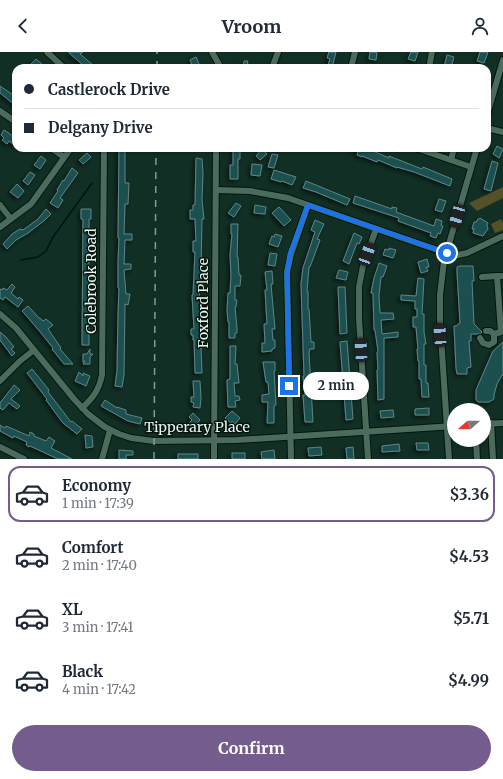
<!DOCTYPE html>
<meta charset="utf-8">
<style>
body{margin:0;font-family:Merriweather,serif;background:#f6f6f7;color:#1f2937;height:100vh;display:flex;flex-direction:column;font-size:15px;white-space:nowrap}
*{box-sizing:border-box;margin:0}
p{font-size:13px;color:#747a83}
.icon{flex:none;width:22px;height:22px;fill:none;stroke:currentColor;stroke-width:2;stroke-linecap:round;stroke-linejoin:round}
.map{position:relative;height:407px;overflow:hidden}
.panel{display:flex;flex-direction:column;background:#fff;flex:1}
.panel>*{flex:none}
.guide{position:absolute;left:12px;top:12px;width:479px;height:88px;border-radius:12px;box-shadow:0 1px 3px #0004;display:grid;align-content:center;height:88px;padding:0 12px;background:#fff}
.needle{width:26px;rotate:249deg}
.buttons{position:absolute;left:447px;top:351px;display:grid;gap:8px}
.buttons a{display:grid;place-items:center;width:44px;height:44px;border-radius:50%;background:#fff;box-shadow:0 1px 3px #0004;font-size:20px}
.end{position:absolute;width:18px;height:18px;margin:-9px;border:5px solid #1a73e8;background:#fff;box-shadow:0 0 0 2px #fff}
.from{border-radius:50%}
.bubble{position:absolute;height:28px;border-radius:14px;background:#fff;box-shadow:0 1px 3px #0004;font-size:13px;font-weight:700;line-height:28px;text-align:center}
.car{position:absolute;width:12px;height:24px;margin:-12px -6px;border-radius:5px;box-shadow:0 0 3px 1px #0007;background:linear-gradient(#222 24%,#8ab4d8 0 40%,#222 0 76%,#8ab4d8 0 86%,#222 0)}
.guide b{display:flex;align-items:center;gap:14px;height:38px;font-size:15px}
.guide b+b{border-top:1px solid #e0e1e3}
.guide i{width:10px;height:10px;background:#1f2937}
ul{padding:7px 0 0;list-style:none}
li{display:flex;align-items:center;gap:12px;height:56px;margin:0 8px 6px;padding:0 4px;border:2px solid transparent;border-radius:12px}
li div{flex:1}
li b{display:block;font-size:15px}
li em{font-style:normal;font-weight:700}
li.current{border-color:#745c8d}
li>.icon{width:36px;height:36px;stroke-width:1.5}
.primary-button{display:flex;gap:8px;margin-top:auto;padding:8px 12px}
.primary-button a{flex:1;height:46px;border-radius:24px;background:#745c8d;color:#fff;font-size:16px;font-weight:700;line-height:46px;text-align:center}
header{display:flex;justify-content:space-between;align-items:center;height:52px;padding:0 12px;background:#fff;font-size:18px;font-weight:700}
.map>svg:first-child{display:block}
</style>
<header><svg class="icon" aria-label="back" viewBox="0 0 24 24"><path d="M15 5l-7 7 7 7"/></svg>Vroom<svg class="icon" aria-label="person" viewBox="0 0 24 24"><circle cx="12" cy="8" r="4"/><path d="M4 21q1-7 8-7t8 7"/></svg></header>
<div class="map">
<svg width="503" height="407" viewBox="0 0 503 407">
<defs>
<filter id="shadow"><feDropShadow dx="-2" dy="2" stdDeviation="2" flood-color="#0009"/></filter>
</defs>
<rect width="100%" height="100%" fill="#112f24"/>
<g fill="#545129">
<polygon points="503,135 503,146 477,159 469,151"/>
<polygon points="501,167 503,171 503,178 495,181 491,172"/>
</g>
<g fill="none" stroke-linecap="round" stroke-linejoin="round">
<polyline stroke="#00121a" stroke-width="1.5" points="21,208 38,205 46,199 53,185 92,131"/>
</g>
<g fill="#1c5050" stroke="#5e8584" filter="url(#shadow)">
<polygon points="68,0 83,0 80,2 93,13 91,16 84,16 82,14 83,13"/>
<polygon points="329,0 336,0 332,16 327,16 330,7 327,6"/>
<polygon points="370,0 377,0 376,8 369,7"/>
<polygon points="411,0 418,0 415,9 408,7"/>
<polygon points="480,0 488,0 484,11 477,9"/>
<polygon points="447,3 454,5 451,16 444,15"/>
<polygon points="196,5 200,14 193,16 190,8"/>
<polygon points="36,7 43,13 41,16 36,16 31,12"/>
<polygon points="244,9 248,9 247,12 258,14 257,16 243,16"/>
<polygon points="0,34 16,45 16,54 0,41"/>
<polygon points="4,78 16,86 16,94 9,89 7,92 2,88 4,86 1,83"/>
<polygon points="497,94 503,97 499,106 493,102"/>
<polygon points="233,96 240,96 240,107 238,107 238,127 230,127 230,113 233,113"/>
<polygon points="350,96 366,96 389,106 389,104 422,117 423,115 452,127 450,134 414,120 397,115 397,116 378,108 377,110 362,104 362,105 357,103 358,100"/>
<polygon points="119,97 125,97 125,131 129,131 128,152 125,152 124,182 132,182 132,188 125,188 124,212 131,212 131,217 124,218 126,242 130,242 128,253 125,252 124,323 122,335 115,334 117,319 118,263 119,236 118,236 118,210 119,186 118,186"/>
<polygon points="262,97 267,102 260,108 256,104"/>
<polygon points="87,101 91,105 83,112 79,108"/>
<polygon points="272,102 278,103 274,116 268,115"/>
<polygon points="41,104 46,108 40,117 34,113"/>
<polygon points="196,106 202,107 203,121 202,148 204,167 202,167 201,219 199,237 201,271 200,295 201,295 202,321 195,321 194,288 193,288 193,283 191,283 191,277 194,277 192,243 193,243 195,200 193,200 193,189 196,189 195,167 190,167 190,158 193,158 193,153 195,153"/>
<polygon points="492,109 498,111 491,139 484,137"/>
<polygon points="252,112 262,113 260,124 251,123"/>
<polygon points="72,116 78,121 60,146 63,148 58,156 50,151 58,139 57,138 63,128 64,129"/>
<polygon points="274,118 296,125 292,133 282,129 281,130 271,127"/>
<polygon points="30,120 35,123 28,133 23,129"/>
<polygon points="306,129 350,147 347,153 316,140 303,136"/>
<polygon points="17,132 24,139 18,146 10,140"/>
<polygon points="355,144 392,157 392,155 397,156 396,160 434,174 436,167 442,169 441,173 443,174 440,182 438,181 436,186 430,184 431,181 398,169 399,166 353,151"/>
<polygon points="439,147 446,149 442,160 435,158"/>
<polygon points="236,151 241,154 234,165 228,161"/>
<polygon points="255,153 266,155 265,162 254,161"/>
<polygon points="279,155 291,168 284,174 272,161"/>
<polygon points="46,157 51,162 45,168 28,181 16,188 7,197 3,192 12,182 20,177 23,178 38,167"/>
<polygon points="81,157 91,157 91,167 89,167 89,293 82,293 83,167 81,167"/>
<polygon points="480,166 488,171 487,173 488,177 483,184 473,181 474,177 472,177 474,170 476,170 478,167 479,167"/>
<polygon points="315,168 324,172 317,187 320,188 310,215 309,215 307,239 308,239 308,257 309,257 311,290 314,290 314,297 310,297 309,301 313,370 305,370 303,343 305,343 303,324 304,324 301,232 303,216 315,180 311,178"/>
<polygon points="231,172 238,172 237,205 238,205 239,223 241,223 240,234 235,234 235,248 237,248 236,255 235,255 237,276 237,281 235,281 235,286 229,286 229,270 228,270 227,258 228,241 230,241 231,223 230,203 232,182 231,182"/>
<polygon points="354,181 362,185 359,192 357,191 349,212 343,209"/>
<polygon points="275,182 282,184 278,195 269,192 272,184 274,185"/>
<polygon points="389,196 396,198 393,206 383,203 385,197 389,198"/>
<polygon points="270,201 277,202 275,214 268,213"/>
<polygon points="427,207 429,215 426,215 428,219 421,221 418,210"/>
<polygon points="379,211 387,214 383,225 381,225 379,244 380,261 393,261 394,267 381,268 382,282 398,280 398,285 384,286 384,347 378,348 377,318 378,318 377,300 378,299 375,278 374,278 373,241 371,241 374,226"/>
<polygon points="460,214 473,214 474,229 472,229 474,272 482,280 480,282 471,282 471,289 469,289 471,315 467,316 467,322 457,322 456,316 454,274 456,274 460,271 457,220 457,215"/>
<polygon points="339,218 348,220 346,228 336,226"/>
<polygon points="272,219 273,232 271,232 275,277 272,277 273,288 275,288 275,296 272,297 272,299 262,300 262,291 265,291 264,272 267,272 265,238 267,238 265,220"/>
<polygon points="418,226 424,227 422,262 424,262 424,280 426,292 424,292 424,313 426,313 426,331 428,331 429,345 422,345 421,327 419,327 419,309 418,309 417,297 418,297 416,275 413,275 413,265 417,265 417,257 415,257 415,249 401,248 401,243 416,244"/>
<polygon points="12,232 15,235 11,241 18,247 19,245 23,248 18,255 5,245 3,248 0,246 0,237 2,238 3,236 7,238"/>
<polygon points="338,235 345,235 347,281 340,282"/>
<polygon points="28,254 39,266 40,266 43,269 46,267 53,273 48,277 61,296 60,297 73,312 64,312 52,297 53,296 41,281 24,261 22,259"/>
<polygon points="0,280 6,285 14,295 11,297 15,301 12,304 0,288"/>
<polygon points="347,289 353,367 346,368 340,290"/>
<polygon points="503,290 503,323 502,323 497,332 494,343 494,347 489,350 478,350 476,348 476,338 479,331 493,299"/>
<polygon points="230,294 236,294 235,312 237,312 239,331 234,331 235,344 239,344 240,348 235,349 236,355 228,355 227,328 230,327"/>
<polygon points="90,297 90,302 93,302 90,305 90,312 83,312 85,309 83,310 83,302 87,302"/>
<polygon points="263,310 275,310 275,319 274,319 276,353 274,354 274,371 267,371 268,350 262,350 262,343 269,342 268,330 266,330"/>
<polygon points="32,317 49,338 48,340 71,370 72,369 82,377 77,382 63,371 46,348 47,347 27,321"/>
<polygon points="79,320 83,324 83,321 90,324 86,334 75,329"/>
<polygon points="193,329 200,329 201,346 200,356 193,355 194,351 191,350 191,345 194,345"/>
<polygon points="14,333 20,338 11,347 20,354 17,357 9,351 3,358 0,356 0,351"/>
<polygon points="105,348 117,356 117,355 126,358 126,362 142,366 140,372 128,369 101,354"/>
<polygon points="429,356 429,363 415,363 415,357"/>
<polygon points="393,358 394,365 381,366 380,359"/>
<polygon points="232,359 240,366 235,372 232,369 231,371 225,366"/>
<polygon points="193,361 200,368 190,379 185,375 192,368 189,365"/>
<polygon points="0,373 5,376 6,374 29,384 30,380 34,382 34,384 46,389 49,385 55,389 51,396 72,407 58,407 30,394 29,395 26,393 27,390 14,384 13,386 0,379"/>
<polygon points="85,383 92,384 93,395 86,396"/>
<polygon points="416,391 428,391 429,398 417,398"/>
<polygon points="399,392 400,399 382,400 382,394"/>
<polygon points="321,395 322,403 309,404 308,396"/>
<polygon points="353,395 354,407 347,407 346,396"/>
<polygon points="119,398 133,399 133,403 126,403 126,407 119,407"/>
<polygon points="274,398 275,407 262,407 261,400"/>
<rect x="232" y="401" width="13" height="6"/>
<rect x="178" y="402" width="20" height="5"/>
</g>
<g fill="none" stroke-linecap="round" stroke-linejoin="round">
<g stroke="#00170d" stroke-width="8">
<g id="minor">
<polyline points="47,0 64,16"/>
<polyline points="212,0 221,16"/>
<polyline points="272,16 278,0"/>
<polyline points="351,16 355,0"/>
<polyline points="429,16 432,0"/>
<polyline points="0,59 16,70"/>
<polyline points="487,63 503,8"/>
<polyline points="487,76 503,80"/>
<polyline points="51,96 64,105"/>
<polyline points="416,96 471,115"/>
<polyline points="451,108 453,100 452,96"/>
<polyline points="216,138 250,139 288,146 417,191 447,201 458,203 467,201 503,184"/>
<polyline points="0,153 11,167"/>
<polyline points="0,175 31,152 71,96"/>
<polyline points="482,225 497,224"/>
<polyline points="0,262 16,276 74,347 88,362 105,375 119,382 131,386 154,389 237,388 454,374"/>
<polyline points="486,279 490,279 494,282"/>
<polyline points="494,282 501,280 497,224 503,224"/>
<polyline points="480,286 483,291 489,293 494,290 494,282"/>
<polyline points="0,329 20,309 34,298"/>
<path d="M82,356C93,346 99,338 102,323L104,96"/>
<polyline points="491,371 493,407"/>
<polyline points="484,372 503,371"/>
<polyline points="476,388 477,407"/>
<polyline points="0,395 24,407"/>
<polyline points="102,407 110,378"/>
<polyline points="214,407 216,96"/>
<polyline points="291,407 287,220 291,202 308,153"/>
<polyline points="368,407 359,267 359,235 363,214 376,177"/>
<polyline points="449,407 440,269 440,243 444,209 477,96"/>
</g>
</g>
<use href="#minor" stroke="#4c6b5d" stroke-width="6"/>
<g stroke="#859c93" stroke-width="1.5" stroke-dasharray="7 7" stroke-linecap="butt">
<polyline points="157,16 157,0"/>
<polyline points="154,407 156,96"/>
</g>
</g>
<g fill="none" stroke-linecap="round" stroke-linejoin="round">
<polyline stroke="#1a73e8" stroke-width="5" points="289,334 287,220 290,202 308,153 447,201"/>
</g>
<g text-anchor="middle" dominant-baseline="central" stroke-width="3" stroke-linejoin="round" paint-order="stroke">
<g font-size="14" fill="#e8f9f1" stroke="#08150f">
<text transform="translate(91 229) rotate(-90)">Colebrook Road</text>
<text transform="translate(203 251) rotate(-90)">Foxford Place</text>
<text x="197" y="375">Tipperary Place</text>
</g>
</g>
</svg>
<div class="buttons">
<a><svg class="needle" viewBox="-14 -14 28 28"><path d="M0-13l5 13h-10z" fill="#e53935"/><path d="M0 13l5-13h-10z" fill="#747a83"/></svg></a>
</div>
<i class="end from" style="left:447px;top:201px"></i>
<i class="end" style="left:289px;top:334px"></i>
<div class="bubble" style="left:303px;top:320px;width:66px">2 min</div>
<i class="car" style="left:457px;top:164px;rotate:196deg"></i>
<i class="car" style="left:367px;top:202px;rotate:20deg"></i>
<i class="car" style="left:440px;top:283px;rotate:356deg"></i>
<i class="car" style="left:361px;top:298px;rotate:357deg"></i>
<div class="guide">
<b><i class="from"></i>Castlerock Drive</b>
<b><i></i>Delgany Drive</b>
</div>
</div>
<section class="panel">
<ul>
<li class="current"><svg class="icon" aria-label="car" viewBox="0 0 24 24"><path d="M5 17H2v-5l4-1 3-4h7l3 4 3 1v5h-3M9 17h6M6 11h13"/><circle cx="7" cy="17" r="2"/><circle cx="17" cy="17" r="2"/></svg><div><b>Economy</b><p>1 min · 17:39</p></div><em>$3.36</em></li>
<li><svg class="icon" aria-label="car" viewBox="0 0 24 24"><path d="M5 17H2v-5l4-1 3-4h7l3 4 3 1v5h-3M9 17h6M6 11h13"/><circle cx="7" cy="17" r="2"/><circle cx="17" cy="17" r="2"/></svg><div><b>Comfort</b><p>2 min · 17:40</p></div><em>$4.53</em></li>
<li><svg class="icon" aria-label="car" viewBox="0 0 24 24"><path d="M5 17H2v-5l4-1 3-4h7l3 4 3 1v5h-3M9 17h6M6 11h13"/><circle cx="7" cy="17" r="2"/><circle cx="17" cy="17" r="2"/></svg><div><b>XL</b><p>3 min · 17:41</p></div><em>$5.71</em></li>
<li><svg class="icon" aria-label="car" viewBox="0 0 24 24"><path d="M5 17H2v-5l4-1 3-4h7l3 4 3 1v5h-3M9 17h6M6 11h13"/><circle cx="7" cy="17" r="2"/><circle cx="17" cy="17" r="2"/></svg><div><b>Black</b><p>4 min · 17:42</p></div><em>$4.99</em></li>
</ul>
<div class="primary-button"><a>Confirm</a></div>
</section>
